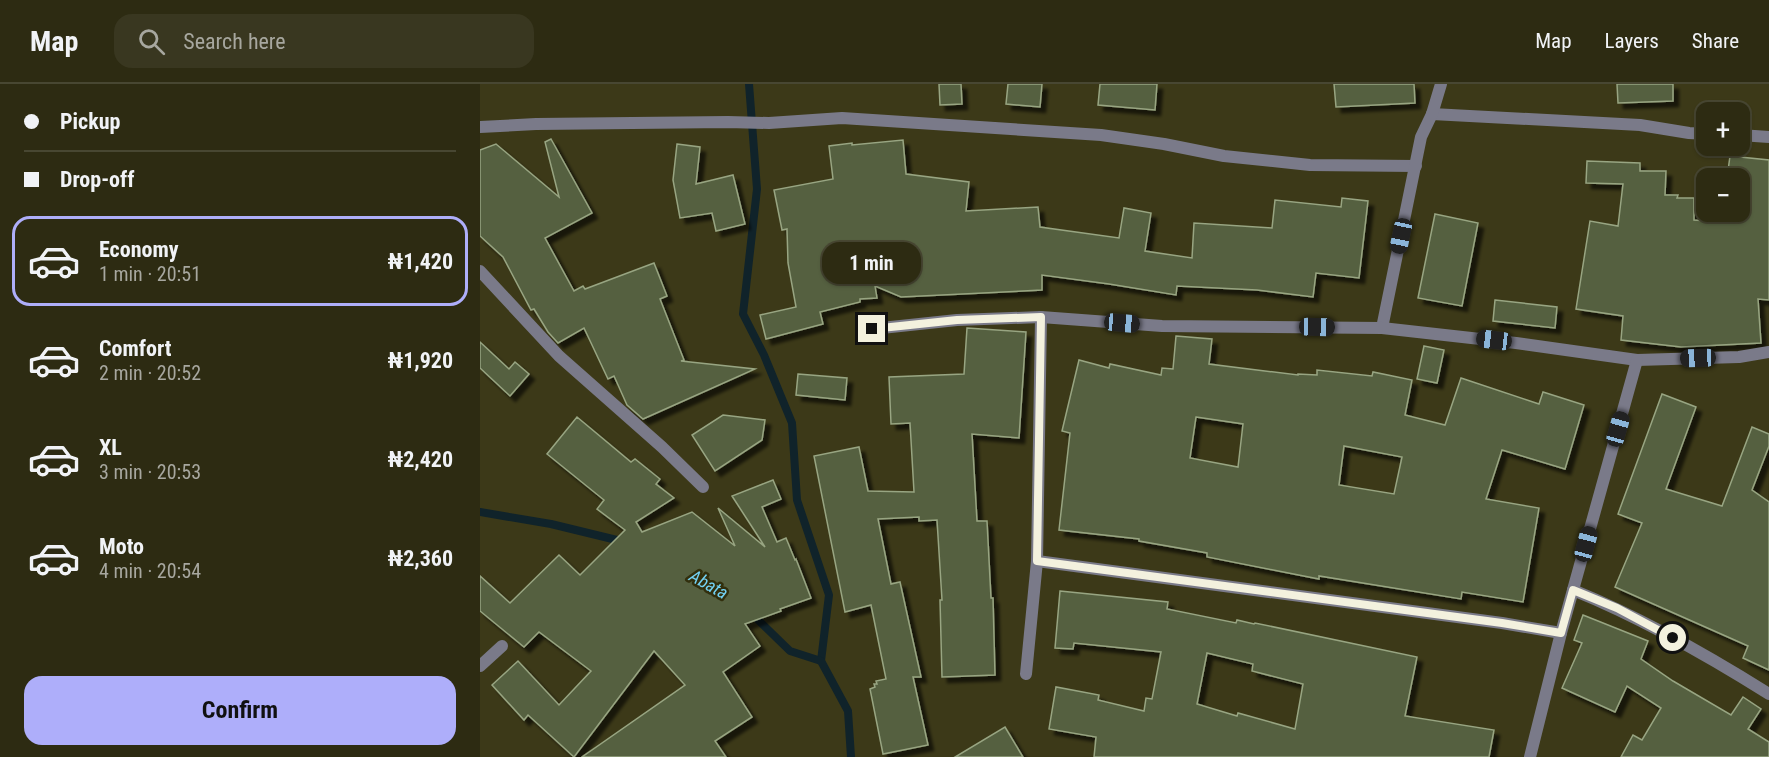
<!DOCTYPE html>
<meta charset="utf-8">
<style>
body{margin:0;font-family:"Roboto Condensed",sans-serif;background:#393720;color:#f1f3f6;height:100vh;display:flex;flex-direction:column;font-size:22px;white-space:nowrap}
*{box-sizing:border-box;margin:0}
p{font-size:20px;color:#a7a79f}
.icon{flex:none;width:33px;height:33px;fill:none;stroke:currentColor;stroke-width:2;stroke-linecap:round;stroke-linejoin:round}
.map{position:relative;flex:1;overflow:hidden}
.drawer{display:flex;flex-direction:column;background:#2d2b12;width:480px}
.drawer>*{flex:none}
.hud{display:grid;align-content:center;height:132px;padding:0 24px;background:#2d2b12}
.tools{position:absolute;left:1216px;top:18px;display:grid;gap:12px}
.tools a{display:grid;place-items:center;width:54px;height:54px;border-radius:12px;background:#2d2b12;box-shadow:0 2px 4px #0004,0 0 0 2px #484732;font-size:30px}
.end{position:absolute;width:27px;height:27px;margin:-14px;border:8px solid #f3f1de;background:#111;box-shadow:0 0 0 3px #111}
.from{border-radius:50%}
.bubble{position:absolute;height:42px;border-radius:18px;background:#2d2b12;box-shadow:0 2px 4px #0004,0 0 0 2px #484732;font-size:20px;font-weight:700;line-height:42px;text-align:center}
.car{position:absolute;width:18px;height:36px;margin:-18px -9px;border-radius:8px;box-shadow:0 0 4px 2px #0007;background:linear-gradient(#222 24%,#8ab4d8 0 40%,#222 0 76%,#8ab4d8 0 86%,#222 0)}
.hud b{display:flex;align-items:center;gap:21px;height:57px;font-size:22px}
.hud b+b{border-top:2px solid #484732}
.hud i{width:15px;height:15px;background:#f1f3f6}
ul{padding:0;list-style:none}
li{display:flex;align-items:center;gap:18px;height:90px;margin:0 12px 9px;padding:0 12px;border:3px solid transparent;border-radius:18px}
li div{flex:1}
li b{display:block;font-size:22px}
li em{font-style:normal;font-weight:700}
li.current{border-color:#aeaefa}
li>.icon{width:54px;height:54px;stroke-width:1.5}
.primary-button{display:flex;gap:12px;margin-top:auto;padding:12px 24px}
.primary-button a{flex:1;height:69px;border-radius:18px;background:#aeaefa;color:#111;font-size:24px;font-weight:700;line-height:69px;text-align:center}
header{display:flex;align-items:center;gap:36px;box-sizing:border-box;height:84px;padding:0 30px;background:#2d2b12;border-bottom:2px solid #484732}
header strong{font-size:28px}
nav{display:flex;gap:33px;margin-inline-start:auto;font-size:21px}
.search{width:420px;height:54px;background:#393720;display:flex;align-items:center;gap:15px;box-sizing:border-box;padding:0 21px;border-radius:18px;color:#a7a79f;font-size:22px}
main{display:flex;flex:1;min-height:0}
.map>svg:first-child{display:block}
</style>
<header>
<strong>Map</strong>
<div class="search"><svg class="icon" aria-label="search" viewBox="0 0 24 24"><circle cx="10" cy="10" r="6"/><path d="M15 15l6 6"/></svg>Search here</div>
<nav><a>Map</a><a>Layers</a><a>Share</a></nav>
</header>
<main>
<section class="drawer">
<div class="hud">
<b><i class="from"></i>Pickup</b>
<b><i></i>Drop-off</b>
</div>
<ul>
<li class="current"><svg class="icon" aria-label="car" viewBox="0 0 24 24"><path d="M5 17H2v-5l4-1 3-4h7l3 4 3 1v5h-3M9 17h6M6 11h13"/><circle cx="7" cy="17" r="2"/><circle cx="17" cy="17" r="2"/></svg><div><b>Economy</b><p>1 min · 20:51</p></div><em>₦1,420</em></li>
<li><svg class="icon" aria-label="car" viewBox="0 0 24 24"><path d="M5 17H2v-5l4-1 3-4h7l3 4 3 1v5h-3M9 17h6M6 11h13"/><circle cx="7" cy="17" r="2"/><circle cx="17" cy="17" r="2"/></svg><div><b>Comfort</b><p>2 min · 20:52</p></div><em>₦1,920</em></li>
<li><svg class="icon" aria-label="car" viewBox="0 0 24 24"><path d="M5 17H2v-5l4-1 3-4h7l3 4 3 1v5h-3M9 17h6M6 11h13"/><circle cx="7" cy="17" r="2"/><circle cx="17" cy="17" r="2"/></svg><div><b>XL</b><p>3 min · 20:53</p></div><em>₦2,420</em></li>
<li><svg class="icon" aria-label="car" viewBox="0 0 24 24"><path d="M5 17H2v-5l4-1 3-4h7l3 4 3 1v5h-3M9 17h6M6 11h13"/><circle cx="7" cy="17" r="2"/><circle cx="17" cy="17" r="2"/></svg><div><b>Moto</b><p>4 min · 20:54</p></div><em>₦2,360</em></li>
</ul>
<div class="primary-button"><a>Confirm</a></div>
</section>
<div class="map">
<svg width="1289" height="673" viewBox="0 0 1289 673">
<defs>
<filter id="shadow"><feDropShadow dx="5.5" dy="5.5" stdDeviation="1.5" flood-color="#0009"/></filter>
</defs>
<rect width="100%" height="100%" fill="#3c3918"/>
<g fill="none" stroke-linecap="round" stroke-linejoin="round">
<g stroke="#10232a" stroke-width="8">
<polyline points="269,0 277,105 263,230 284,271 312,339 317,416 349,511 341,577"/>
<polyline points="0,428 71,440 145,458"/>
<polyline points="272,530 310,567 341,577 368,627 371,673"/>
</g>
</g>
<g fill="#556040" stroke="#98a582" stroke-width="1.5" fill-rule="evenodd" filter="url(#shadow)">
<polygon points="459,0 481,0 482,20 460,21"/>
<polygon points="528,0 562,0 560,23 526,20"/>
<polygon points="620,0 677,0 675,26 618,21"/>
<polygon points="854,0 934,0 935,19 856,23"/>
<polygon points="1137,0 1193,0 1193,17 1138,19"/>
<polygon points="71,55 112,129 65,154 94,207 103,202 105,205 174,179 187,212 180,215 204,276 201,277 275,285 163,335 147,321 134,292 128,295 104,244 78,259 68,248 54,225 51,226 23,173 0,152 0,66 16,60 79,113 65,58"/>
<polygon points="423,56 426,90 489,98 486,127 558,123 560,143 639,154 644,124 671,129 665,167 712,174 714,139 792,144 795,116 861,123 862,114 888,117 879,194 836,189 833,213 777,206 697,202 696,211 629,200 562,191 562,206 421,213 395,202 397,214 380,215 380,218 340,228 343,240 286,255 280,231 316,223 308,179 307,145 302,146 294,106 353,95 349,62 372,59 372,61"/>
<polygon points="197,60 220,63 216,100 253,91 265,140 236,147 232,129 200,134 193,96"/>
<polygon points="1250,72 1289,76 1289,216 1278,215 1281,259 1201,263 1141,256 1143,232 1096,225 1110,137 1138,142 1143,100 1106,99 1107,77 1160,79 1160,87 1186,87 1185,111 1198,111 1197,114 1214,114 1214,136 1253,139 1254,134 1260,135 1260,94 1247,94"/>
<polygon points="955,130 998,139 982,222 938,214"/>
<polygon points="1015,216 1077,223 1075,244 1013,237"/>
<polygon points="487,244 546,248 539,354 492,350 497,437 507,437 511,514 513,514 515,591 462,593 460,516 462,516 457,436 439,437 439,433 398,435 411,500 420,498 441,593 433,593 448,661 403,670 390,605 395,603 394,600 397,600 396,597 406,595 391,521 365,528 334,372 379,363 388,407 434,408 430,339 411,340 409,293 484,290"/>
<path d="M696,252L732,255L729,280L818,291V290L837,291V286L892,292L893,288L932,296L925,331L965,341L981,294L1059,320L1063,308L1104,321L1085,385L1022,366L1006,415L1059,424L1043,518L982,508L981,515L839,492V495L727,473V469L659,457V455L579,446L590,349L582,347L599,276L629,284L630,280L681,291L682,284L693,285ZM716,333L763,340L758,383L710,374ZM864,362L922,373L914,410L859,401Z"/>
<polygon points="0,258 29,285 35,278 49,290 30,312 0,284"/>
<polygon points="944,262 964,266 957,299 937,295"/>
<polygon points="318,290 367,294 365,316 316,311"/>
<polygon points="1182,310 1216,323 1186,405 1242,422 1272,343 1289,350 1289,362 1272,406 1289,418 1289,586 1263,574 1268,562 1135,503 1162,439 1138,430"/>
<polygon points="243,331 285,336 282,356 235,387 212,351"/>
<polygon points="97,333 151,378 155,375 180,395 176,400 194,414 156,438 162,448 212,428 255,462 238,424 285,463 252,412 293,396 301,415 282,423 297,458 306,454 315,476 316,475 331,514 300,525 301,527 265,540 280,562 243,588 272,633 235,657 246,673 102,673 205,601 174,567 94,673 48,631 44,636 12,601 38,577 79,621 111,587 59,548 44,563 0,527 0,492 30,519 79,471 100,491 145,446 117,425 124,416 67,370"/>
<path d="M580,507L688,518L687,525L756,539L757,536L774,540L775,539L937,573L925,632L1014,646L1009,673H614L616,653L569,645L576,603L619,611L618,616L664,627L666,614L672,615L681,568L594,559L593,565L575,564ZM727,569L773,580L772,587L823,600L815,645L758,629L757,632L717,620Z"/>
<polygon points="1103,531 1168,557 1161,575 1193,597 1251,631 1263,613 1281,625 1268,645 1289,658 1289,673 1141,673 1153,651 1162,656 1181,624 1147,602 1135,628 1082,604 1102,559 1094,556"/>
<polygon points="525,643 543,673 475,673"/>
</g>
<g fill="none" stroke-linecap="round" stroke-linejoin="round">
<g stroke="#7a7a89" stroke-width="12">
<polyline points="952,30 1160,41 1209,49 1227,50"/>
<polyline points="0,43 56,40 248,38 289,39 362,34 621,51 684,60 744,72 830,81 936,82"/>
<polyline points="1260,51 1289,53"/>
<polyline points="0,187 79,272 182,363 223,403"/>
<polyline points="902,244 941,53 952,30 961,0"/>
<polyline points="392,245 477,236 561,233 682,242 902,244 1036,259 1157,276 1259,273 1289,268"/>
<polyline points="557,477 1022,539 1081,549"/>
<path d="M1093,506C1162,534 1227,571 1289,610"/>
<polyline points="0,582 22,562"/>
<polyline points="546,590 557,477 561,233"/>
<polyline points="1050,673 1081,549 1157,276"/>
</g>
</g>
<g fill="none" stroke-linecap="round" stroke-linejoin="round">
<polyline stroke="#f3f1de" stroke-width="8" points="392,245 477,236 561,233 557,477 1022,539 1081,549 1093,506 1137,524 1193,554"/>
</g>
<g text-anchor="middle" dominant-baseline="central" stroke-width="5" stroke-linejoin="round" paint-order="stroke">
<g font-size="18" font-style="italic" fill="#73d1f3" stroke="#322f0d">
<text transform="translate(229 500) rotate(29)">Abata</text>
</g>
</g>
</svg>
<div class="tools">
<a>+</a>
<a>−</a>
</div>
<i class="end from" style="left:1193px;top:554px"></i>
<i class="end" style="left:392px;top:245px"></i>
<div class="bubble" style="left:342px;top:158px;width:99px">1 min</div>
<i class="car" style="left:921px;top:152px;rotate:192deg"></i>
<i class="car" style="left:642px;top:239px;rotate:95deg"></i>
<i class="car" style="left:837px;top:243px;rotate:91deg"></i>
<i class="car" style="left:1014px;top:256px;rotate:277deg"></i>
<i class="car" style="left:1218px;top:274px;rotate:268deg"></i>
<i class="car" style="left:1138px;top:345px;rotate:16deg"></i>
<i class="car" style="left:1106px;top:460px;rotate:15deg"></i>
</div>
</main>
